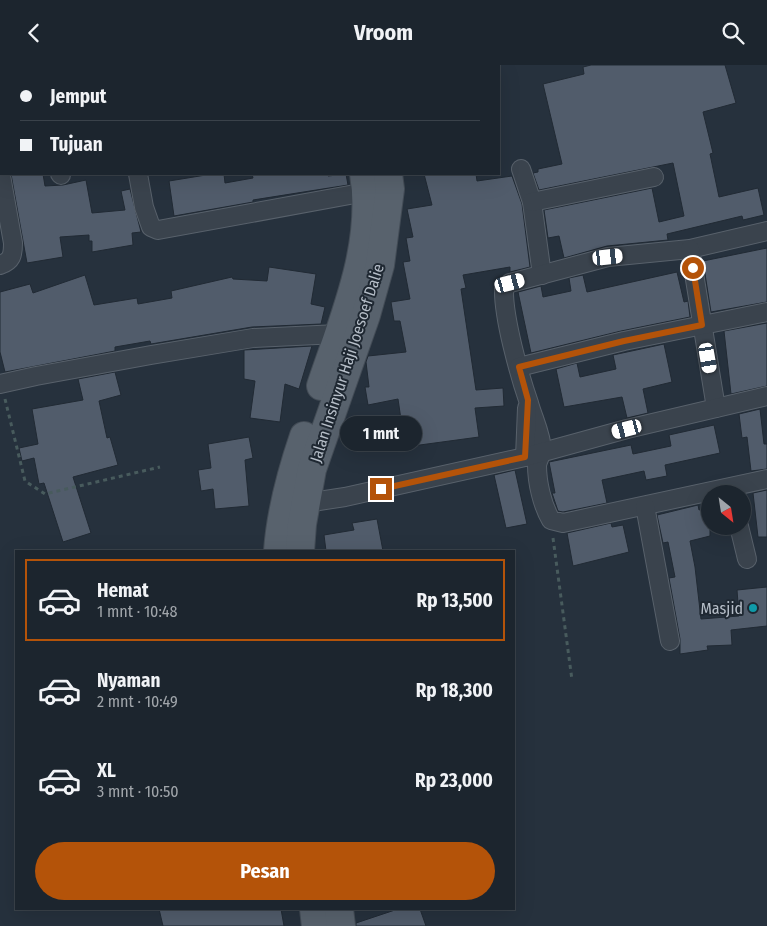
<!DOCTYPE html>
<html lang="id">
<meta charset="utf-8">
<style>
body{margin:0;font-family:"Fira Sans Condensed",sans-serif;background:#252d36;color:#f1f3f6;height:100vh;display:flex;flex-direction:column;font-size:19px;white-space:nowrap}
*{box-sizing:border-box;margin:0}
p{font-size:16px;color:#a0a5aa}
.icon{flex:none;width:28px;height:28px;fill:none;stroke:currentColor;stroke-width:2;stroke-linecap:round;stroke-linejoin:round}
.map{position:relative;flex:1;overflow:hidden}
.details{position:absolute;left:15px;top:485px;width:500px;height:360px;display:flex;flex-direction:column;background:#1c252e;border-radius:0px;box-shadow:0 5px 20px #0002,0 0 0 1px #3a424a}
.details>*{flex:none}
.banner{position:absolute;left:0px;top:0px;width:500px;height:110px;box-shadow:0 5px 20px #0002,0 0 0 1px #3a424a;display:grid;align-content:center;height:110px;padding:0 20px;background:#1c252e}
.needle{width:32px;rotate:150deg}
.fabs{position:absolute;left:701px;top:420px;display:grid;gap:10px}
.fabs a{display:grid;place-items:center;width:50px;height:50px;border-radius:50%;background:#1c252e;box-shadow:0 5px 20px #0002,0 0 0 1px #3a424a;font-size:25px}
.end{position:absolute;width:22px;height:22px;margin:-11px;border:6px solid #b45309;background:#fff;box-shadow:0 0 0 2px #fff}
.from{border-radius:50%}
.bubble{position:absolute;height:35px;border-radius:18px;background:#1c252e;box-shadow:0 5px 20px #0002,0 0 0 1px #3a424a;font-size:16px;font-weight:700;line-height:35px;text-align:center}
.car{position:absolute;width:15px;height:30px;margin:-15px -8px;border-radius:6px;box-shadow:0 0 4px 1px #0007;background:linear-gradient(#fff 24%,#345 0 40%,#fff 0 76%,#345 0 86%,#fff 0)}
.banner b{display:flex;align-items:center;gap:18px;height:48px;font-size:19px}
.banner b+b{border-top:1px solid #3a424a}
.banner i{width:12px;height:12px;background:#f1f3f6}
ul{padding:9px 0 0;list-style:none}
li{display:flex;align-items:center;gap:15px;height:82px;margin:0 10px 8px;padding:0 10px;border:2px solid transparent;border-radius:0px}
li div{flex:1}
li b{display:block;font-size:19px}
li em{font-style:normal;font-weight:700}
li.active{border-color:#b45309}
li>.icon{width:45px;height:45px;stroke-width:1.5}
.primary-button{display:flex;gap:10px;margin-top:auto;padding:10px 20px}
.primary-button a{flex:1;height:58px;border-radius:30px;background:#b45309;color:#fff;font-size:20px;font-weight:700;line-height:58px;text-align:center}
header{display:flex;justify-content:space-between;align-items:center;height:65px;padding:0 20px;background:#1c252e;font-size:22px;font-weight:700}
.map>svg:first-child{display:block}
</style>
<header><svg class="icon" aria-label="back" viewBox="0 0 24 24"><path d="M15 5l-7 7 7 7"/></svg>Vroom<svg class="icon" aria-label="search" viewBox="0 0 24 24"><circle cx="10" cy="10" r="6"/><path d="M15 15l6 6"/></svg></header>
<div class="map">
<svg width="767" height="861" viewBox="0 0 767 861">
<rect width="100%" height="100%" fill="#26313d"/>
<g fill="#515c6b" stroke="#212a34">
<polygon points="591,0 725,0 736,38 703,47 713,88 710,89 719,132 758,123 764,150 743,155 742,151 667,169 668,175 607,181 564,193 559,171 548,173 544,145 652,123 659,157 684,151 673,98 539,125 533,108 538,107 538,104 562,99 543,19 584,9 583,2"/>
<polygon points="11,109 43,109 45,121 63,120 86,115 92,148 125,145 121,126 130,124 141,167 132,168 133,180 92,187 92,176 89,176 89,170 60,172 63,192 27,198"/>
<polygon points="212,109 224,109 225,118 253,113 252,109 327,109 328,111 346,109 348,120 253,135 253,137 174,151 169,116"/>
<polygon points="424,109 476,109 477,116 512,111 522,139 530,202 510,207 510,202 463,210 466,223 461,224 476,325 503,323 504,341 475,343 479,372 405,382 398,334 368,340 365,322 369,322 366,297 368,291 406,287 400,256 394,256 391,237 410,234 403,197 410,196 406,173 413,172 407,144 432,140"/>
<polygon points="767,183 767,237 711,247 703,196"/>
<polygon points="269,202 316,209 311,239 325,242 321,259 252,262 151,279 150,276 115,282 115,286 5,307 0,287 0,227 30,219 33,228 85,210 94,240 137,233 138,239 172,233 171,226 232,212 233,214 267,216"/>
<polygon points="677,207 684,237 688,236 690,252 621,266 531,288 518,227 541,221 543,232 571,226 569,213 583,210 587,227"/>
<polygon points="767,258 767,321 731,329 724,266"/>
<polygon points="664,279 672,317 643,324 648,348 627,353 622,332 564,342 556,304 577,298 580,312 616,304 613,290"/>
<polygon points="312,281 299,324 285,319 280,357 250,353 255,316 244,314 244,285"/>
<polygon points="115,307 121,330 99,336 107,373 110,372 118,400 73,412 91,468 63,477 44,418 39,419 34,393 22,396 19,383 38,379 32,344 83,335 78,314"/>
<polygon points="760,344 764,379 767,379 767,404 751,406 747,372 742,373 739,349"/>
<polygon points="714,360 720,388 665,400 667,411 646,415 644,406 602,415 607,438 563,447 558,446 552,428 555,428 549,397 631,380 633,389 671,381 669,370"/>
<polygon points="249,372 253,393 245,395 249,441 215,444 213,424 201,426 198,405 211,403 208,379"/>
<polygon points="515,405 527,459 506,463 494,410"/>
<polygon points="767,425 767,472 758,472 753,428"/>
<polygon points="698,440 699,445 710,442 710,471 690,476 695,502 701,554 739,551 737,525 767,522 767,561 731,565 732,580 707,581 708,585 680,589 680,574 669,513 675,512 668,477 663,478 657,450"/>
<polygon points="377,454 383,486 326,486 324,470 354,465 352,458"/>
<polygon points="611,458 612,462 623,460 629,487 573,501 567,468"/>
<polygon points="159,844 281,844 284,861 163,861"/>
<polygon points="398,844 420,844 426,861 356,861 356,858"/>
</g>
<g fill="none" stroke-linecap="round" stroke-linejoin="round">
<g stroke="#58616b" stroke-width="20">
<g id="minor">
<polyline points="138,0 139,1"/>
<polyline points="31,1 35,1"/>
<polyline points="435,1 440,0"/>
<polyline points="0,9 1,8"/>
<polyline points="521,104 532,137 542,210"/>
<path d="M0,105L13,178C13,190 12,196 0,200"/>
<polyline points="60,109 61,110"/>
<polyline points="138,109 144,142 151,162 158,165 366,127"/>
<polyline points="532,137 654,112"/>
<path d="M767,166L690,184L608,192L510,218L504,223C503,252 519,309 529,338C533,353 542,370 542,386C541,390 538,395 537,400C537,417 542,440 551,455L563,458L767,414"/>
<polyline points="690,184 716,343"/>
<polyline points="519,302 624,276 767,247"/>
<polyline points="0,319 36,311 151,290 253,273 338,269"/>
<polyline points="525,392 527,343"/>
<polyline points="306,438 345,432 525,392 627,364 767,331"/>
<polyline points="645,441 670,576"/>
<polyline points="739,461 747,494"/>
</g>
</g>
<g stroke="#434c56" stroke-width="30">
<g id="primary">
<polyline points="338,0 339,1"/>
<polyline points="366,0 366,1"/>
<path d="M321,321C343,255 376,180 364,109"/>
<path d="M278,486C281,446 291,409 304,371"/>
<polyline points="300,486 302,459 312,404 366,250 380,200 390,124 388,109"/>
<polyline points="314,844 316,861"/>
<polyline points="339,844 341,861"/>
</g>
</g>
<g stroke="#485b5d" stroke-width="3" stroke-dasharray="4 4" stroke-linecap="butt">
<polyline points="5,334 25,416 45,429 160,402"/>
<polyline points="553,473 572,615"/>
</g>
<use href="#minor" stroke="#3a434d" stroke-width="18"/>
<use href="#primary" stroke="#58626d" stroke-width="28"/>
</g>
<g fill="none" stroke-linecap="round" stroke-linejoin="round">
<polyline stroke="#b45309" stroke-width="6" points="381,424 525,392 528,335 519,302 624,276 702,260 693,203"/>
</g>
<circle fill="#0f9aa8" stroke="#1f2832" stroke-width="2" cx="753" cy="543" r="5"/>
<g text-anchor="middle" dominant-baseline="central" stroke-width="4" stroke-linejoin="round" paint-order="stroke">
<g font-size="16" fill="#b6bec8" stroke="#1f2832">
<text transform="translate(347 298) rotate(-72)">Jalan Insinyur Haji Joesoef Dalie</text>
</g>
<g font-size="16" fill="#b6bec8" stroke="#1f2832" text-anchor="end">
<text x="743" y="543">Masjid</text>
</g>
</g>
</svg>
<div class="fabs">
<a><svg class="needle" viewBox="-14 -14 28 28"><path d="M0-13l5 13h-10z" fill="#e53935"/><path d="M0 13l5-13h-10z" fill="#a0a5aa"/></svg></a>
</div>
<i class="end from" style="left:693px;top:203px"></i>
<i class="end" style="left:381px;top:424px"></i>
<div class="bubble" style="left:340px;top:351px;width:82px">1 mnt</div>
<i class="car" style="left:608px;top:192px;rotate:84deg"></i>
<i class="car" style="left:510px;top:218px;rotate:75deg"></i>
<i class="car" style="left:708px;top:293px;rotate:170deg"></i>
<i class="car" style="left:627px;top:364px;rotate:255deg"></i>
<div class="banner">
<b><i class="from"></i>Jemput</b>
<b><i></i>Tujuan</b>
</div>
<section class="details">
<ul>
<li class="active"><svg class="icon" aria-label="car" viewBox="0 0 24 24"><path d="M5 17H2v-5l4-1 3-4h7l3 4 3 1v5h-3M9 17h6M6 11h13"/><circle cx="7" cy="17" r="2"/><circle cx="17" cy="17" r="2"/></svg><div><b>Hemat</b><p>1 mnt · 10:48</p></div><em>Rp 13,500</em></li>
<li><svg class="icon" aria-label="car" viewBox="0 0 24 24"><path d="M5 17H2v-5l4-1 3-4h7l3 4 3 1v5h-3M9 17h6M6 11h13"/><circle cx="7" cy="17" r="2"/><circle cx="17" cy="17" r="2"/></svg><div><b>Nyaman</b><p>2 mnt · 10:49</p></div><em>Rp 18,300</em></li>
<li><svg class="icon" aria-label="car" viewBox="0 0 24 24"><path d="M5 17H2v-5l4-1 3-4h7l3 4 3 1v5h-3M9 17h6M6 11h13"/><circle cx="7" cy="17" r="2"/><circle cx="17" cy="17" r="2"/></svg><div><b>XL</b><p>3 mnt · 10:50</p></div><em>Rp 23,000</em></li>
</ul>
<div class="primary-button"><a>Pesan</a></div>
</section>
</div>
